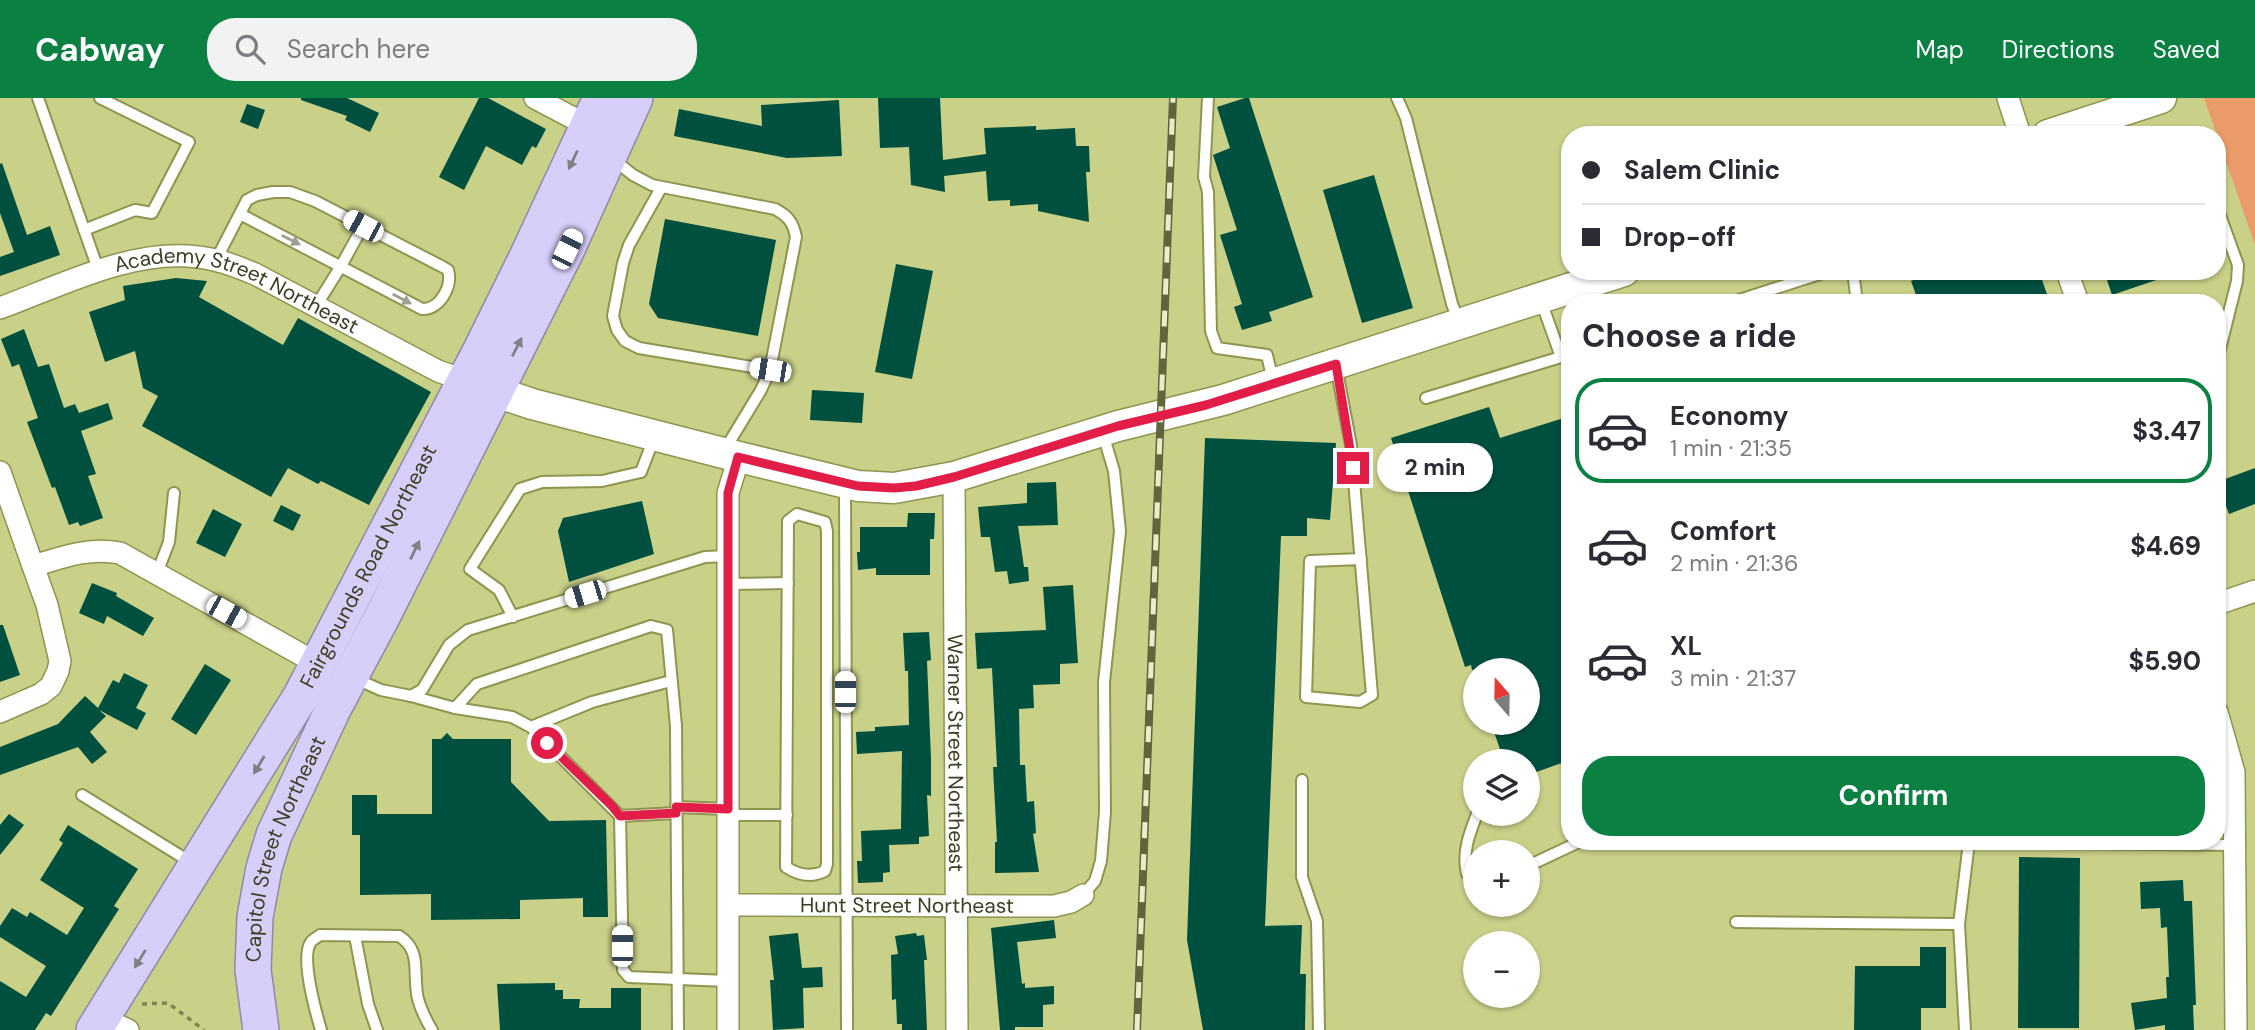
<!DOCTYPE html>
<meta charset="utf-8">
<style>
body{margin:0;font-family:"DM Sans",sans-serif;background:#f2f2f3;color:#2b2b33;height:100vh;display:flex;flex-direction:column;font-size:26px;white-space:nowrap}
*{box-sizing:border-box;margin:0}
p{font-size:23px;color:#7c7c81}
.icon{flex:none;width:38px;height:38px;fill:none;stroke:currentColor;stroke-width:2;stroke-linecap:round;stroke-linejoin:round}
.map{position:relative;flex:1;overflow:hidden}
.side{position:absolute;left:1561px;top:196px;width:665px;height:556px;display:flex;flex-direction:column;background:#fff;border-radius:28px;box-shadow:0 2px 5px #0004}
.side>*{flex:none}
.hud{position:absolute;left:1561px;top:28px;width:665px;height:154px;border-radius:28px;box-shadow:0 2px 5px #0004;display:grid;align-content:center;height:154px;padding:0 21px;background:#fff}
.needle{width:46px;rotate:340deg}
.buttons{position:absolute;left:1463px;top:560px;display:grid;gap:14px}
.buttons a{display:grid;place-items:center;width:77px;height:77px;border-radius:50%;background:#fff;box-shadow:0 2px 5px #0004;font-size:35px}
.end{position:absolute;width:32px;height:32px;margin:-16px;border:9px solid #e11d48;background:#fff;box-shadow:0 0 0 4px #fff}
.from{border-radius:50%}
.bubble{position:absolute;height:49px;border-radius:24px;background:#fff;box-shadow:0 2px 5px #0004;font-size:23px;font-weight:700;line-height:49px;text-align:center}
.car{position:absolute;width:21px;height:42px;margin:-21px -10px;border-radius:9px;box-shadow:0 0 5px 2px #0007;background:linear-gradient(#fff 24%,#345 0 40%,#fff 0 76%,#345 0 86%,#fff 0)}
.hud b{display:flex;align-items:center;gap:24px;height:66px;font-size:26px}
.hud b+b{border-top:2px solid #e1e1e2}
.hud i{width:18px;height:18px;background:#2b2b33}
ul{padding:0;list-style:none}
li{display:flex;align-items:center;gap:21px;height:105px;margin:0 14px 10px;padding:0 7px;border:4px solid transparent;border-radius:28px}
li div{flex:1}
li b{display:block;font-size:26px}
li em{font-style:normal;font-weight:700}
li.active{border-color:#0b8043}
li>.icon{width:63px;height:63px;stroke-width:1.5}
h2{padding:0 21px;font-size:32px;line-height:84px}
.button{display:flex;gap:14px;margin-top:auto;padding:14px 21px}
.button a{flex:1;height:80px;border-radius:28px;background:#0b8043;color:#fff;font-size:28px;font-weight:700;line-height:80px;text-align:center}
header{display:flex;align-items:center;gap:42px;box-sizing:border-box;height:98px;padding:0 35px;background:#0b8043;color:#fff}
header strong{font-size:33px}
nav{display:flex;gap:38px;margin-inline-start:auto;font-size:24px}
.search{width:490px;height:63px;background:#f2f2f3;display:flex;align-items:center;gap:18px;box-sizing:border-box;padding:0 24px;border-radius:28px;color:#7c7c81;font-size:26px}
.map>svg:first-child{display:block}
</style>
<header>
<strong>Cabway</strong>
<div class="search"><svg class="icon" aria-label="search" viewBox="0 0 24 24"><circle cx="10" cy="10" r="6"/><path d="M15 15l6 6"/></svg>Search here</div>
<nav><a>Map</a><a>Directions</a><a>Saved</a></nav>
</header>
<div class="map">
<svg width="2255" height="932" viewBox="0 0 2255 932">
<rect width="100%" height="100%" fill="#c9d088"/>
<polygon fill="#ea9b69" points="2204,0 2255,0 2255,147"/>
<g fill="#00503f">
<polygon points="301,0 347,0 379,15 370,34 345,22 347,18 301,2"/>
<polygon points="479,0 488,0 546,31 536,50 532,48 522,67 486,48 464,92 439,79"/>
<polygon points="878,0 940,0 943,62 986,56 984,30 1036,28 1036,32 1075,30 1076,48 1089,48 1090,74 1086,74 1089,124 1038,113 1038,106 1010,108 1010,102 988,103 986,73 944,78 945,94 911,87 909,49 880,50"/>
<polygon points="1245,0 1249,0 1313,199 1269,214 1272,223 1242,232 1234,209 1242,206 1220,137 1237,132 1213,57 1230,50 1217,9"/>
<polygon points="839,2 842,58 787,60 674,38 679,11 762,28 761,7"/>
<polygon points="247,6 265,12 258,31 240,24"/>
<polygon points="2,65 27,137 50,128 60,157 0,178 0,159 14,154 0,115 0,66"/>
<polygon points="1374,77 1413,210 1362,225 1323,92"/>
<polygon points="665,121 776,142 758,238 658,220 649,206"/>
<polygon points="896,166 933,173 912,281 875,274"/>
<polygon points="1917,173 2039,173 2050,205 1919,205 1911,183 1919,180"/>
<polygon points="2104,173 2174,173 2174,176 2112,197"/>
<polygon points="176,180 207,183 199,199 283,247 298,220 431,294 369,407 321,383 318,386 288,370 271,399 142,328 158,298 143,290 135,253 105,264 89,214 125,202 123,188"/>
<polygon points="24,231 38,269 49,266 64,310 75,306 79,315 108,305 113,321 81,333 96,376 88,378 103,420 80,428 78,424 69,427 55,389 52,390 27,324 38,320 19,266 12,269 1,241"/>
<polygon points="812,292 864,295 862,325 810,322"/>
<polygon points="1489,309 1500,340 1570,318 1570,662 1528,677 1528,663 1504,663 1491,625 1528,625 1528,572 1472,572 1471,567 1465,569 1391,340"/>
<polygon points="1205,340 1336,345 1330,422 1307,420 1307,438 1281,438 1265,828 1302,827 1300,876 1306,876 1305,932 1203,932 1187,842"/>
<polygon points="2255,370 2255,406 2229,416 2217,384"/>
<polygon points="1056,384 1058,427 1018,428 1024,469 1028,469 1029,483 1009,486 1007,473 995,474 990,439 981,439 978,409 1027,405 1027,385"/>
<polygon points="642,403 654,456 569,484 558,433 563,420"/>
<polygon points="281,407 301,417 293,433 273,423"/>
<polygon points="213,411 242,426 225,459 196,445"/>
<polygon points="908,415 935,415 934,441 930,441 930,477 876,477 876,470 858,472 857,454 860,454 860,429 907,429"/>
<polygon points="92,485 117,495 116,498 154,520 143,538 107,518 104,526 79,515"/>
<polygon points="1073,487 1078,565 1060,566 1060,586 1033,587 1034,610 1019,611 1020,667 1025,667 1027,704 1034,703 1036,735 1033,736 1039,774 995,775 995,744 997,744 993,669 997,669 992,570 977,571 975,535 1046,532 1043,489"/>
<polygon points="0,527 3,527 20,577 0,584"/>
<polygon points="929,534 931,562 927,563 931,661 931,698 927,697 929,738 919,739 919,746 889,747 890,774 883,775 883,784 858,785 857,763 862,763 861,733 901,731 902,653 857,656 856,634 875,633 875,629 909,627 908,573 905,573 903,535"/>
<polygon points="205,566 231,582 196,637 171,621"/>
<polygon points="124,575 148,587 136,610 146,615 137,632 99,612 106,618 90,634 107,654 92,666 78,649 0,677 0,649 58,626 85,598 98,610 113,582 119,585"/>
<polygon points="447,635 453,641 511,641 511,684 549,723 606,722 608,819 583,819 583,800 520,802 520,821 431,822 431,796 360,797 360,737 352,737 352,697 377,697 377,716 432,716 432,641 441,641"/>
<polygon points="9,716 24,727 0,757 0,727"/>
<polygon points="68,727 138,771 114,808 119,811 51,918 46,915 35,932 0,932 0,883 26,899 46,868 0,839 0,828 12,810 27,819 30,814 67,837 84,810 40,782 63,745 59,742"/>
<polygon points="2019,759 2080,760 2079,930 2018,930"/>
<polygon points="2183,782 2184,803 2192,803 2196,907 2193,907 2194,932 2165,932 2165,927 2135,932 2131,905 2167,900 2166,879 2169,879 2167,829 2161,830 2160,810 2141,811 2140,784"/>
<polygon points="1054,822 1056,840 1017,844 1022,886 1025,885 1025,890 1054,888 1054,906 1043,907 1043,929 1015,929 1015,932 1000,932 991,830"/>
<polygon points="798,835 802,870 822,869 823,889 803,890 804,930 773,932 770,882 774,882 769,838"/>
<polygon points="916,835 917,838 924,837 927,862 924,862 927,932 902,932 902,926 897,926 896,901 892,902 891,857 898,856 895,838"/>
<polygon points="1920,849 1946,849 1946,910 1921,910 1921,932 1854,932 1855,868 1920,868"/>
<polygon points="555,885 555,892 563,892 563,901 580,901 579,910 611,910 611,890 641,890 641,932 500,932 497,886"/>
</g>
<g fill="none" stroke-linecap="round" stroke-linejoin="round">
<g stroke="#8f944e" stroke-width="14">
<g id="service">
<polyline points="38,0 99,174"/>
<polyline points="1208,0 1204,79 1208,94 1211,233 1217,250 1267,257 1273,283"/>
<polyline points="1397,0 1406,20 1452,206 1459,223"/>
<path d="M613,61L633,77L652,87L775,111C788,118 793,124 796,139L770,272L761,292L724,353"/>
<polyline points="661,90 629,147 623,165 613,218 617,232 625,243 639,250 770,272"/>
<polyline points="2217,109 2238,167 2237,183 2217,263"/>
<polyline points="84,132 135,112 152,115 189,44 100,0"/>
<path d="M216,162L247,102L257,97L273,94H290L315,103L443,169L448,172C453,189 439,212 422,211L240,116"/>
<polyline points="1853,173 1857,205"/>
<polyline points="1541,203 1561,259 1570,256"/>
<polyline points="1730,205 1829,173"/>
<polyline points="316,208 341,168 363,128"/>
<polyline points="1336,268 1351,347 1372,597 1360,604 1306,599 1310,463 1361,461"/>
<polyline points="1426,300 1561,259"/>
<polyline points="845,388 847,932"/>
<path d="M797,416L825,424L827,433V766L825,773C811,780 798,777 786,769L788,423Z"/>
<polyline points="157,475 169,444 174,395"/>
<polyline points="728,486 788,485"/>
<polyline points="513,519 499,492 470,471 520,391 542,384 602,383 641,374 654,340"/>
<polyline points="354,580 381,592 411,598 422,592 449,547 468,532 705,459 728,458"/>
<polyline points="411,598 455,610 477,586 651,528 667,532 676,628 678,932"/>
<polyline points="455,610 512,619 531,629 620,718 623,872 629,879 728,883"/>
<polyline points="531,629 592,604 671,583"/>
<polyline points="1302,682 1302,779 1317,823 1319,932"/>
<polyline points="82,697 192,765"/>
<polyline points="676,709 728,711"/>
<polyline points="728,717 787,717"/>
<polyline points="620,718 676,715"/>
<polyline points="1975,744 2235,747"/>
<polyline points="1528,768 1579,744"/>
<path d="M1475,781L1467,776C1462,754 1469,737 1477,716"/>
<polyline points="1083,797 1095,783 1101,763 1105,714 1104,584 1120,433 1114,373 1103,336"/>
<polyline points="1736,824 1959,826"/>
<polyline points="355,838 368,906 377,932"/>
<path d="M321,932C316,915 300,858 311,844C311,843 319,838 320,837L399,838C423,853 412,877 418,901C421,912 426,922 432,932"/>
<polyline points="1965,932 1959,826 1969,744"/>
</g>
</g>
<g stroke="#8f944e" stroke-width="24">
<g id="minor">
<polyline points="535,0 598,33"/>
<polyline points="2008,0 2020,37"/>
<polyline points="2067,173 2078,205"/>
<path id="s1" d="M0,210C60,188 133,150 198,159C218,161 236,168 255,176L438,273L466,283"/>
<path d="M0,374L33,468C63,459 89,449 120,455L318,566"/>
<path id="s2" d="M954,379L957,932"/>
<polyline points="2217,506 2255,493"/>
<polyline points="0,614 41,596 51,588 58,573 60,563 47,507 33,468"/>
<polyline points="2217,614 2234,674 2236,932"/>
<path id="s3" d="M729,807L1054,808L1071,804L1083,797"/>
<polyline points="102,920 128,932"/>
<polyline points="728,932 728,395 739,359"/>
</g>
</g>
<g stroke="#8f944e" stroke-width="33">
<g id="secondary">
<polyline points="2048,37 2161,0"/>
<polyline points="473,286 532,306 739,359 858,388 894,390 954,379 1118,328 1223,302 1624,173"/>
</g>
</g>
<g stroke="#9087ac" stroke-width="38">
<g id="primary">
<path id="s4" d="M94,932L301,598L481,252L528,157L601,0"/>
<path id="s5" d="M261,932L253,872L255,819L264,770L274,737L333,611L383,517L567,151L635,0"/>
</g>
</g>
<polyline stroke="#808553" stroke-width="3.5" stroke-dasharray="5 5" stroke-linecap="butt" points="142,906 168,905 204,932"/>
<use href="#service" stroke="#fff" stroke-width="10"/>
<use href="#minor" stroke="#fff" stroke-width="21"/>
<use href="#secondary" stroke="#fff" stroke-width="30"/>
<use href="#primary" stroke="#d7cefa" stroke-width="35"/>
<g stroke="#61643c" stroke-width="8">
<polyline id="rail" points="1137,932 1173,0"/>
</g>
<use href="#rail" stroke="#e9edca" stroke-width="5" stroke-dasharray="16" stroke-linecap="butt"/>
</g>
<defs><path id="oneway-solid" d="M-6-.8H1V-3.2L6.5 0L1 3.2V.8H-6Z" transform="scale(1.75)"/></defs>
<g fill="#827f83">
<use href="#oneway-solid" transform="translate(573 62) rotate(115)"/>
<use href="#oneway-solid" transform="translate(517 249) rotate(-63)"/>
<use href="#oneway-solid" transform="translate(415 452) rotate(-64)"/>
<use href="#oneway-solid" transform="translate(259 667) rotate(121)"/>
<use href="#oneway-solid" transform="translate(140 861) rotate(122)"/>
</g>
<g fill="#9e9f90">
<use href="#oneway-solid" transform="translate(291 142) rotate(27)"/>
<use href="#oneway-solid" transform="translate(402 201) rotate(28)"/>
</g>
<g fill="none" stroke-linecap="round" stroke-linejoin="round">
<polyline stroke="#e11d48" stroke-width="9" points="547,645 612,708 620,718 676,715 676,709 728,711 728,395 738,359 858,388 894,390 916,388 954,379 1118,328 1206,307 1336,266 1353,370"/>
</g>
<g text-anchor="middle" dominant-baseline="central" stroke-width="7" stroke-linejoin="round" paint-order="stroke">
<g font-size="21" fill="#3d3f22" stroke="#e9edca">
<text stroke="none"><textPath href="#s1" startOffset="252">Academy Street Northeast</textPath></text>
<text stroke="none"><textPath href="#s4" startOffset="539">Fairgrounds Road Northeast</textPath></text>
<text stroke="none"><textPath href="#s2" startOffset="276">Warner Street Northeast</textPath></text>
<text stroke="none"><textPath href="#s5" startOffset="187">Capitol Street Northeast</textPath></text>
<text stroke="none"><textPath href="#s3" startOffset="178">Hunt Street Northeast</textPath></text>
</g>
</g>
</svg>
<div class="buttons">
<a><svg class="needle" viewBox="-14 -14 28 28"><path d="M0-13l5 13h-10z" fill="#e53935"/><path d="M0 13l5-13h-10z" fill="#7c7c81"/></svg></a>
<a><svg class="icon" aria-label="layers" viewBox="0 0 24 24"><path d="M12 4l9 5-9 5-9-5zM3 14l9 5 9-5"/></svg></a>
<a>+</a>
<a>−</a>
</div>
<i class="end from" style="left:547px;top:645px"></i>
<i class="end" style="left:1353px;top:370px"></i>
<div class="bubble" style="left:1377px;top:345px;width:116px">2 min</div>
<i class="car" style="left:363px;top:128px;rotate:298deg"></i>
<i class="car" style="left:567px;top:151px;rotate:26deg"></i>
<i class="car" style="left:770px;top:272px;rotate:279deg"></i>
<i class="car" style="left:585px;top:496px;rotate:253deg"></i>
<i class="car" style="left:226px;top:514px;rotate:119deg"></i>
<i class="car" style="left:845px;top:594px;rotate:0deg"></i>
<i class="car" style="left:622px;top:848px;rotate:0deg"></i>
<div class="hud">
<b><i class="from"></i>Salem Clinic</b>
<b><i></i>Drop-off</b>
</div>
<section class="side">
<h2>Choose a ride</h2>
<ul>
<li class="active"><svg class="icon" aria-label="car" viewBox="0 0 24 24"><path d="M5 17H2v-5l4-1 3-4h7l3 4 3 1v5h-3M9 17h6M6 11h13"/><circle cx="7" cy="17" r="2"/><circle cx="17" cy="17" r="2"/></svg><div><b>Economy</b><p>1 min · 21:35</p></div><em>$3.47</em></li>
<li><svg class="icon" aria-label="car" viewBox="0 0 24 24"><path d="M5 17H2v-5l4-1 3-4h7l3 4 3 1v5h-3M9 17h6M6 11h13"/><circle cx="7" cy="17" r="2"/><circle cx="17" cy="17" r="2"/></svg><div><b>Comfort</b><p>2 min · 21:36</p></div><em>$4.69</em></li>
<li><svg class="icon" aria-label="car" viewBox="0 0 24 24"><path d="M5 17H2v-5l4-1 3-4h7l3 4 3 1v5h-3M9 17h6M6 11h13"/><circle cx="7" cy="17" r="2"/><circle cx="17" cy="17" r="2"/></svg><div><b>XL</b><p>3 min · 21:37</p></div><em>$5.90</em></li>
</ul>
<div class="button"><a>Confirm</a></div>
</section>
</div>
